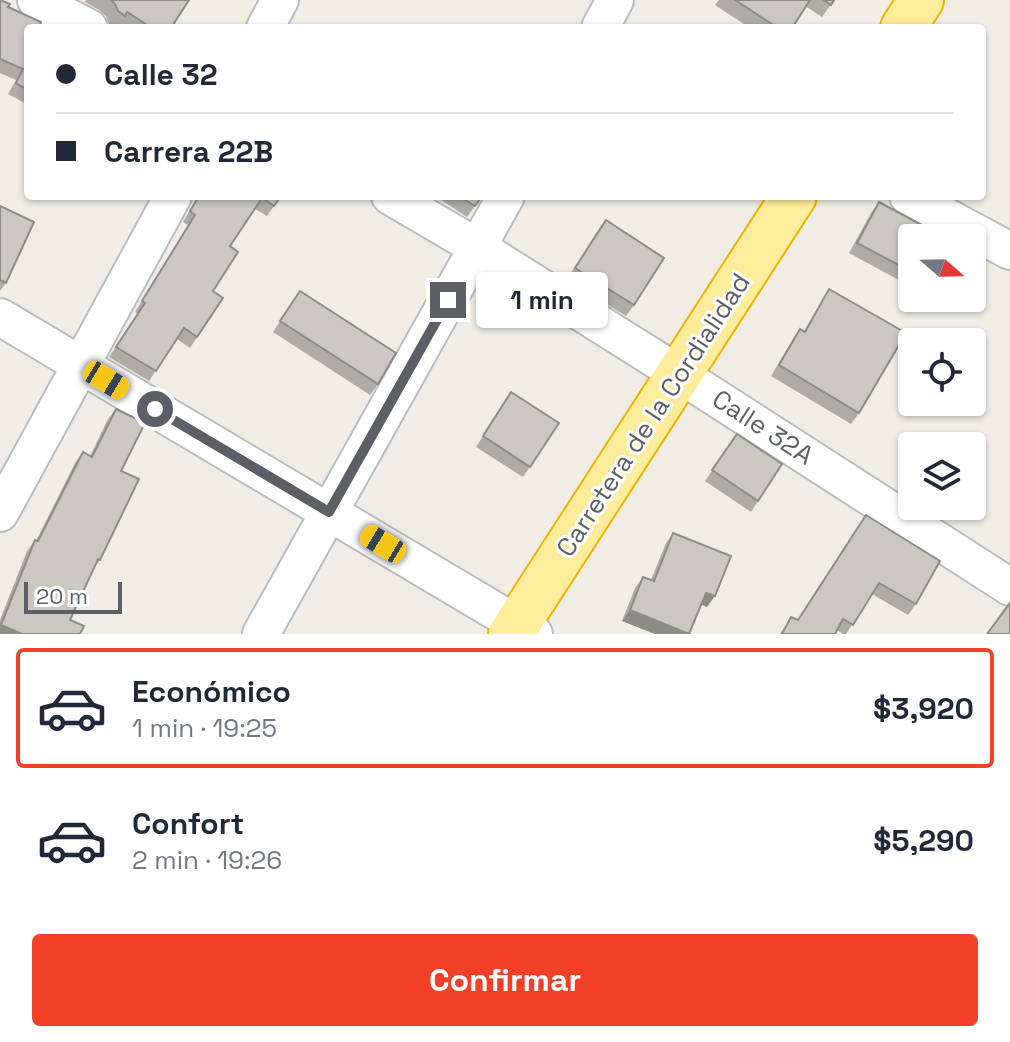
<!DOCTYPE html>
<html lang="es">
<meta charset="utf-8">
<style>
body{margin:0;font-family:"Space Grotesk",sans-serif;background:#f2f2f3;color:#1f2937;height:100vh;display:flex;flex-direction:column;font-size:30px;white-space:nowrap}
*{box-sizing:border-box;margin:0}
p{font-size:26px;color:#747a83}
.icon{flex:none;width:44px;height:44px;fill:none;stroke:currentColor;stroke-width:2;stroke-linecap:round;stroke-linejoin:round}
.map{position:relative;height:634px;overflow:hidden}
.drawer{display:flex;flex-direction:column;background:#fff;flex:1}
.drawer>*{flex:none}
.banner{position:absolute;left:24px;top:24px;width:962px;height:176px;border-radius:8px;box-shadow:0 2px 6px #0004;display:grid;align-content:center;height:176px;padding:0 32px;background:#fff}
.needle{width:52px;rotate:110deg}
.tools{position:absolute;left:898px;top:224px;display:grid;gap:16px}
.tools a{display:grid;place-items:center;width:88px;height:88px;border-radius:8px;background:#fff;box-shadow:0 2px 6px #0004;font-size:40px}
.scale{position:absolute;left:24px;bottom:20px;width:98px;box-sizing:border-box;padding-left:8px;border:4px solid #5c6066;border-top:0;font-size:22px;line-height:28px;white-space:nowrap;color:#5c6066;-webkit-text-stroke:6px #fff;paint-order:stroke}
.end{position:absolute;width:36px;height:36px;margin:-18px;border:10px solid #5c6066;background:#fff;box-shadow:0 0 0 4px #fff}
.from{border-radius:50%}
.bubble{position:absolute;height:56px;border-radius:8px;background:#fff;box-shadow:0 2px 6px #0004;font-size:26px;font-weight:700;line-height:56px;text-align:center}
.car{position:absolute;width:24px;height:48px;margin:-24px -12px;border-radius:10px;box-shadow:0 0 6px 2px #0007;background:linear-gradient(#f5c518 24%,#345 0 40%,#f5c518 0 76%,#345 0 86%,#f5c518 0)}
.banner b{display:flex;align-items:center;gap:28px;height:76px;font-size:30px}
.banner b+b{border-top:2px solid #e0e1e3}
.banner i{width:20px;height:20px;background:#1f2937}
ul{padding:14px 0 0;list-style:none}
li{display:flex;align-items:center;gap:24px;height:120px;margin:0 16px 12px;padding:0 16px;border:4px solid transparent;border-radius:8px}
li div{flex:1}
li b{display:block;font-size:30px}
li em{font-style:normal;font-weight:700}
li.selected{border-color:#f23f28}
li>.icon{width:72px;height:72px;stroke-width:1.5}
.cta{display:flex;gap:16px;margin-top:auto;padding:16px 32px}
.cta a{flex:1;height:92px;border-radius:8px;background:#f23f28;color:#fff;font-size:32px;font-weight:700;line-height:92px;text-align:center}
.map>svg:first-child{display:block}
</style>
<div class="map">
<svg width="1010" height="634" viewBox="0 0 1010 634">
<rect width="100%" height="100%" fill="#f0eee4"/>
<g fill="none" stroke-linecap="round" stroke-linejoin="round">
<g stroke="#b9bcc1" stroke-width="40">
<g id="minor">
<polyline points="36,0 89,28"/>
<polyline points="265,28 280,0"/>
<polyline points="600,28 615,0"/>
<polyline points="390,196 477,247 679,374 1010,587"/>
<polyline points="908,196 1010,251"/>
<polyline points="0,317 534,634"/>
<polyline points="0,513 173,196"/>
<polyline points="261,634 506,196"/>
</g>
</g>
<g stroke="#f4b000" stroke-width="48">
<g id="trunk">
<polyline points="903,28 921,0"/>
<polyline points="511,634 794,196"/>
</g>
</g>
<use href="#minor" stroke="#fff" stroke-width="36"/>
<use href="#trunk" stroke="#ffed9b" stroke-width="44"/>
</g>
<g fill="#afaca6">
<polygon points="0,0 28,28 28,105 8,94 16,80 0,73"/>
<polygon points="86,0 189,0 171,28 124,28 118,25 116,28 109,24 106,16 99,10 85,2"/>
<polygon points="719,0 834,0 822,17 805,6 792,28 750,28 715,5"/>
<polygon points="198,196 281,196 267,216 255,209 230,246 213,291 223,298 190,348 177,339 149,381 109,357 138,314 135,312 188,225 183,222"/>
<polygon points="435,196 482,196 467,217"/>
<polygon points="879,202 912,238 912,274 906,284 849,253 871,213"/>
<polygon points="0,206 6,283 0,291"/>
<polygon points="598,231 634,305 626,316 567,279"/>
<polygon points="829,289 859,413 851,424 771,376 793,339 800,329 804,331"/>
<polygon points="300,291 378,384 370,395 273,332"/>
<polygon points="504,403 559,423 523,477 476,447"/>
<polygon points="116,409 121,471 100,560 93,570 0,634 0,620 27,551 35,540 36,541 75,463 83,452 90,456 108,419"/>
<polygon points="737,434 782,464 751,512 705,481"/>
<polygon points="858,526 916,604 908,615 872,594 846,634 843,634 837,630 835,634 780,634 791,617 798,620"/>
<polygon points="673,533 707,607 701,604 689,634 655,634 622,621 635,588 643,577 651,580 666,543"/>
</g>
<g fill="#8e8c87">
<polygon points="706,593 715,596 707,607 698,603"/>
<polygon points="630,610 689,634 655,634 622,621"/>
<polygon points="1,625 22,634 0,634 0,627"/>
</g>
<g fill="#cbc8c1" stroke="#8e8c87" stroke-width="2">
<polygon points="0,0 10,4 8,7 41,22 40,25 45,28 28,28 28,90 16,83 23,69 0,59"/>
<polygon points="111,0 189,0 171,28 152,28 127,12 125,16 118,11 115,4"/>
<polygon points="735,0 810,0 792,28 778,28"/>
<polygon points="824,0 834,0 831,5"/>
<polygon points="199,196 281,196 274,206 262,198 230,246 238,252 213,291 223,298 197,337 184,328 156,371 116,347 145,303 142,301 195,215 190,211"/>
<polygon points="459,196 482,196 475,206"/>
<polygon points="879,202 935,232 932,238 912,238 912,272 857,243"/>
<polygon points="0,206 34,222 6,283 0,280"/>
<polygon points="606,220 664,258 634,305 575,268"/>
<polygon points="829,289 906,333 859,413 779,365 800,329 805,332"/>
<polygon points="300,291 396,353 378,384 280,321"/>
<polygon points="511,392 559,423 530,467 483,436"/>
<polygon points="116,409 145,423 121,471 139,479 100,560 98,559 70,620 84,626 80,634 22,634 1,625 35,540 38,541 83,452 92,457"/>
<polygon points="737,434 782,464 758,501 712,470"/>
<polygon points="866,515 940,561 916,604 879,583 853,625 843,619 835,634 782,634 791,617 798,620"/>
<polygon points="673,533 731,556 715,596 706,593 689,634 630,610 643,577 654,581"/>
<polygon points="1010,603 1010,634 987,634"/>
</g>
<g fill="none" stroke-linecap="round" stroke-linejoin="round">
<polyline stroke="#5c6066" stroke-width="10" points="155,409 329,512 448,300"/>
</g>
<g text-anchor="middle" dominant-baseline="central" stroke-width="6" stroke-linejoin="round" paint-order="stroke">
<g font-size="26" fill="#5c6066" stroke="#fff">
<text transform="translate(653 415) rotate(-57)">Carretera de la Cordialidad</text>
<text transform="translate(763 427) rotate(33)">Calle 32A</text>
</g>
</g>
</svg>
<div class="tools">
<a><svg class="needle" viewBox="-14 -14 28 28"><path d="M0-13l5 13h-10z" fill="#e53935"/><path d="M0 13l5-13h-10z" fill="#747a83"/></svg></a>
<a><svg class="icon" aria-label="locate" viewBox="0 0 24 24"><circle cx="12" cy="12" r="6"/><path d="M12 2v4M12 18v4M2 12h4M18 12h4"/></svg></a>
<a><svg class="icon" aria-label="layers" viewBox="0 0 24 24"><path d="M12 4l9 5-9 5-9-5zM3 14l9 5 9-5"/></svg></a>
</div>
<div class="scale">20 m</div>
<i class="end from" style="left:155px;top:409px"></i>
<i class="end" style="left:448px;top:300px"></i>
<div class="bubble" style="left:476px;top:272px;width:132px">1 min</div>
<i class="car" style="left:106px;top:380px;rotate:121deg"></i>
<i class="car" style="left:383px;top:544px;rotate:301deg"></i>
<div class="banner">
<b><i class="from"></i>Calle 32</b>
<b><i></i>Carrera 22B</b>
</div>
</div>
<section class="drawer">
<ul>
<li class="selected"><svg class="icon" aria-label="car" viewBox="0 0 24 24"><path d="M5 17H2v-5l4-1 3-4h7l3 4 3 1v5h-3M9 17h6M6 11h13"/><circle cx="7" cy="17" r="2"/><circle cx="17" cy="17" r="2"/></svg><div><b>Económico</b><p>1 min · 19:25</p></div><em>$3,920</em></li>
<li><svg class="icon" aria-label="car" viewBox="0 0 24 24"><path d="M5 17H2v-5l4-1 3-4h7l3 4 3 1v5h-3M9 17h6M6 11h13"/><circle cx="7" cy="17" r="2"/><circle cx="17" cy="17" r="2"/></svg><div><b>Confort</b><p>2 min · 19:26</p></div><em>$5,290</em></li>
</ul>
<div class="cta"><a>Confirmar</a></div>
</section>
